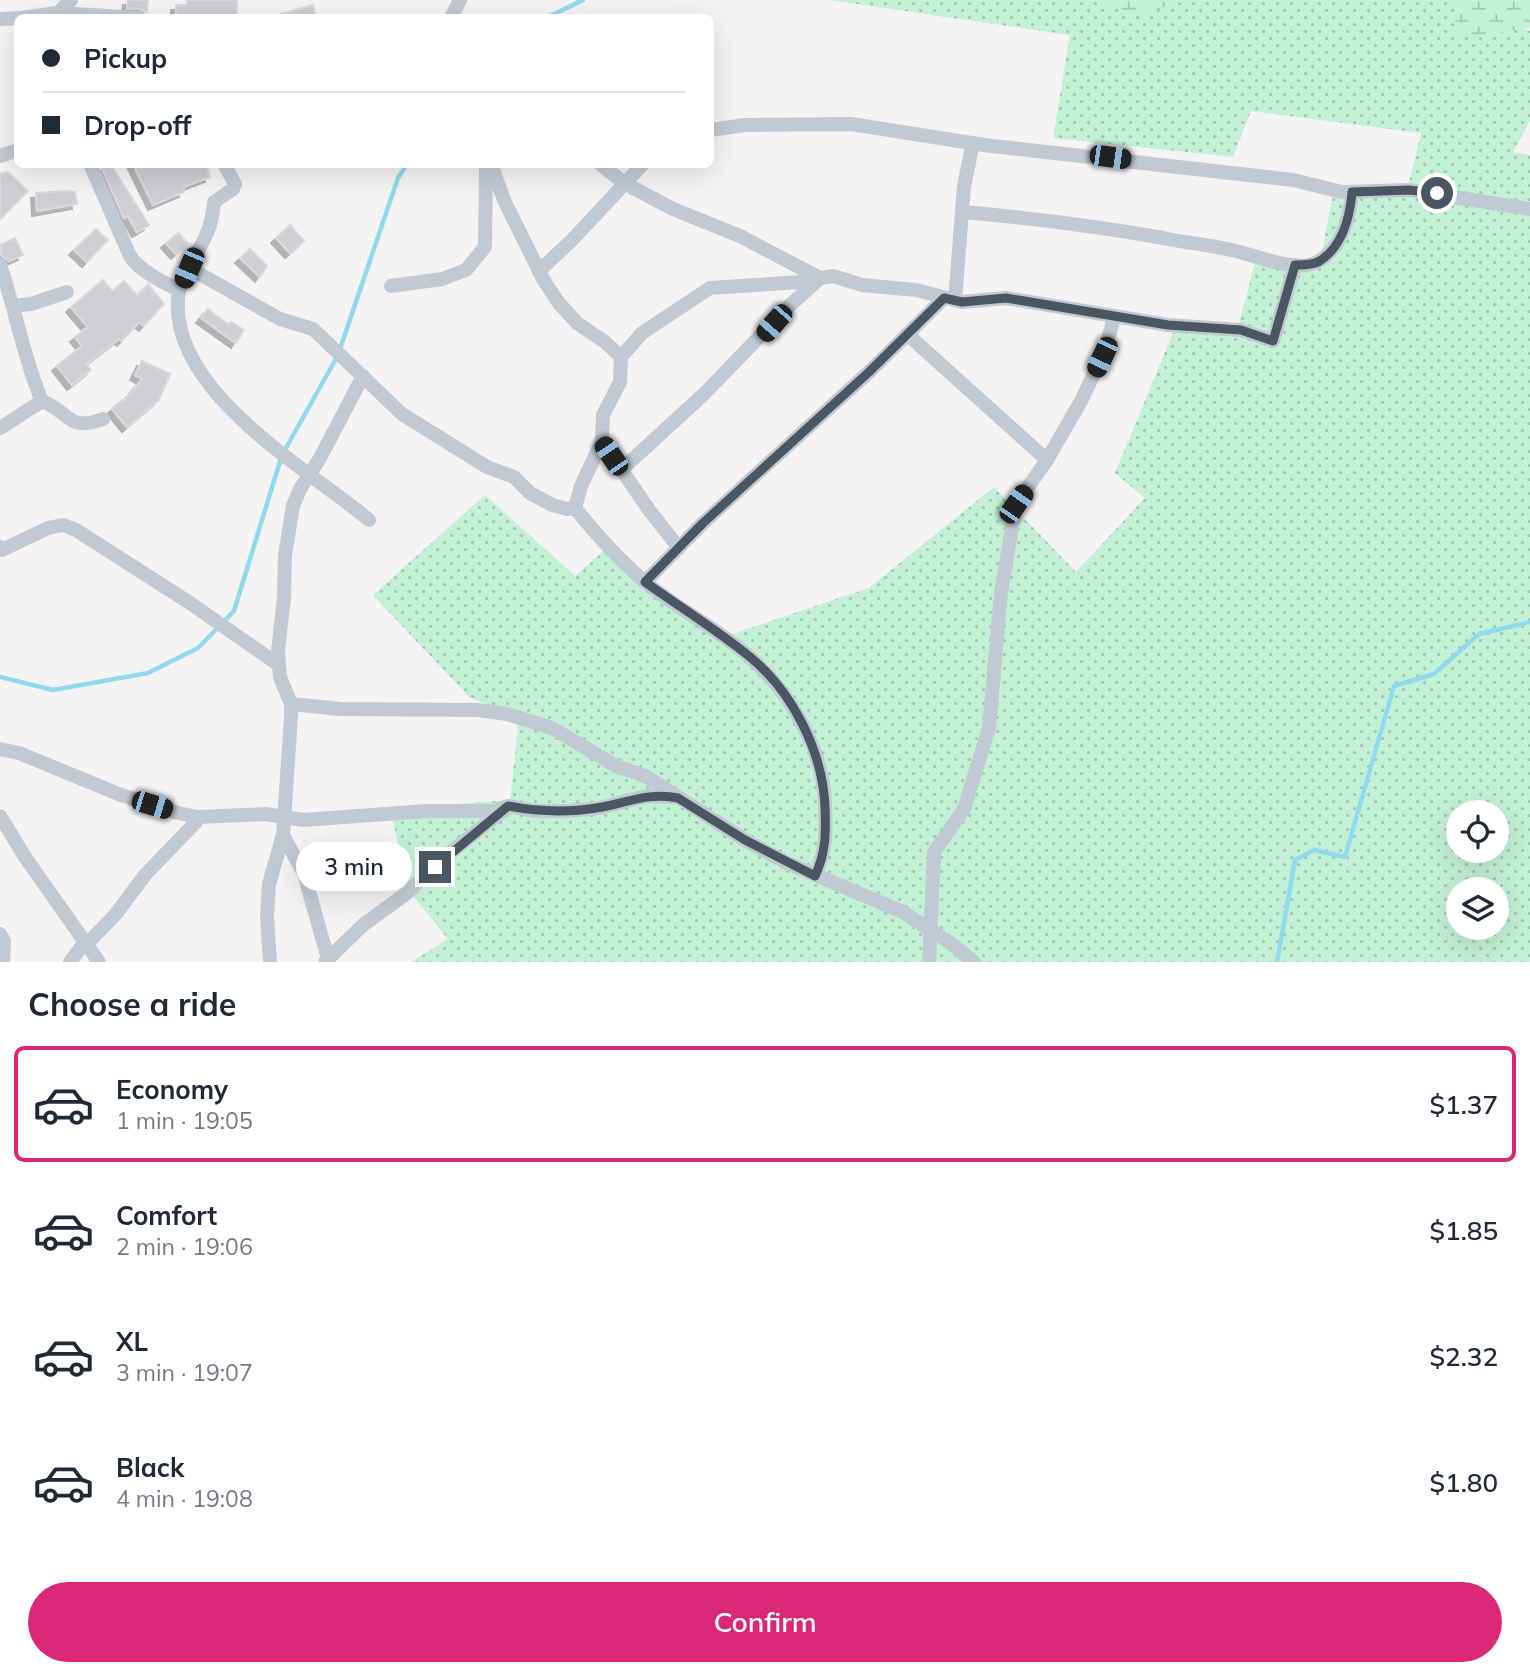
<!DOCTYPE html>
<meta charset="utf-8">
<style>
body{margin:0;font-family:Mulish,sans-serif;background:#f6f6f7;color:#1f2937;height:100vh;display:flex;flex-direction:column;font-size:26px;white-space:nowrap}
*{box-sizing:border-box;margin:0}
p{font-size:23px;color:#747a83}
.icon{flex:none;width:38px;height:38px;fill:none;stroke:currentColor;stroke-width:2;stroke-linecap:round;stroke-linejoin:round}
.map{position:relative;height:962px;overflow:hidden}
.drawer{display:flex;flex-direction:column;background:#fff;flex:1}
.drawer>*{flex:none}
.banner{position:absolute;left:14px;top:14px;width:700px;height:154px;border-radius:10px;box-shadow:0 7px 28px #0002;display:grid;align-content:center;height:154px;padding:0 28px;background:#fff}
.controls{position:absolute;left:1446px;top:800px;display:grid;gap:14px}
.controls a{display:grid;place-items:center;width:63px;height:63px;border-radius:50%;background:#fff;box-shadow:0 7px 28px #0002;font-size:35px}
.end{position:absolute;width:32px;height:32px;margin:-16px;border:9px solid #4a5661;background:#fff;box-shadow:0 0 0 4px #fff}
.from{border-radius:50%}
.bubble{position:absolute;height:49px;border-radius:24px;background:#fff;box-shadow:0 7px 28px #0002;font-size:23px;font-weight:600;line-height:49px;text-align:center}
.car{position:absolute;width:21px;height:42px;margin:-21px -10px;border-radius:9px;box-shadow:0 0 5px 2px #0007;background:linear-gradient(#222 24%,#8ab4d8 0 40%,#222 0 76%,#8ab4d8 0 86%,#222 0)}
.banner b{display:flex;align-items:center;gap:24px;height:66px;font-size:26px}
.banner b+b{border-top:2px solid #e0e1e3}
.banner i{width:18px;height:18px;background:#1f2937}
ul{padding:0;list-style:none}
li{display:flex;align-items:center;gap:21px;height:116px;margin:0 14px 10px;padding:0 14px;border:4px solid transparent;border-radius:10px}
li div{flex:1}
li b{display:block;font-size:26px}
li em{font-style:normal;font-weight:600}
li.selected{border-color:#db2777}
li>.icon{width:63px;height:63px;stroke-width:1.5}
h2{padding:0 28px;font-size:32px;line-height:84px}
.button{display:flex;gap:14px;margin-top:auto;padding:14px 28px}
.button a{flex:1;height:80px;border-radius:42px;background:#db2777;color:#fff;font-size:28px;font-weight:600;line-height:80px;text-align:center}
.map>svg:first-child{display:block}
</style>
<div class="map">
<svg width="1530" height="962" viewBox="0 0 1530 962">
<defs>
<pattern id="grass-dots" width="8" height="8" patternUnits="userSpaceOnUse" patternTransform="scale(1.75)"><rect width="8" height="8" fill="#c3f1d5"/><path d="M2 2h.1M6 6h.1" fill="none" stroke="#a0c6b0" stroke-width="1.8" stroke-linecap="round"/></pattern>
<pattern id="wetland-marsh" width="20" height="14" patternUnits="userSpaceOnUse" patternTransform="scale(1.75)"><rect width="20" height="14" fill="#c3f1d5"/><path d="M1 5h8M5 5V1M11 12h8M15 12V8" fill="none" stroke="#a0c6b0"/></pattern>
<filter id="shadow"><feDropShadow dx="-5" dy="5" stdDeviation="0" flood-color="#0004"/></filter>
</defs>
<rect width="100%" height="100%" fill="#f5f3f3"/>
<path fill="url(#grass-dots)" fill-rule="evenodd" d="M830,0H1530L1522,28L1530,31V121L1513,152L1530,155V962H411L448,939L409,891L390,809L510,800L519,717L469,697L373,595L485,495L575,576L607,548L726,636L869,588L994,487L1076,572L1145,498L1115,473L1175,328L1238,327L1255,263L1320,261L1334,190H1407L1421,133L1251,111L1233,157L1053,138L1070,35ZM1458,812H1496V850H1458ZM1458,889H1496V928H1458Z"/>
<g fill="url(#wetland-marsh)">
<polygon points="1093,0 1188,0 1138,15"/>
<polygon points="1457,0 1530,0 1530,28 1454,39"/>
</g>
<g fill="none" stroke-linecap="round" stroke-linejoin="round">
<g stroke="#90daee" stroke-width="4.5">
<polyline points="546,18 583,0"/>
<polyline points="340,349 398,178 407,164"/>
<polyline points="0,677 53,690 148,673 198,648 234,611 282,455 337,357"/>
<polyline points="1277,962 1295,860 1314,850 1345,857 1394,686 1434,674 1479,634 1530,622"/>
</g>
</g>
<g fill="#cdcfd5" stroke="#d7d9de" stroke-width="2" filter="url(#shadow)">
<polygon points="128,0 148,0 147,12 141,9 127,8"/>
<polygon points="187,0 237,0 237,18 176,17 176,5 187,5"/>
<polygon points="313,5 316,18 282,18 281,14"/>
<polygon points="109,164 110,164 149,225 137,232 128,216 124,218 102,168"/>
<polygon points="133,164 206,164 210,177 183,187 184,192 153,205"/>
<polygon points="8,172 28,191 0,219 0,173"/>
<polygon points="68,191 75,192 77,204 37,211 36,193"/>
<polygon points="290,225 304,241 290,253 276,238"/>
<polygon points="96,229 108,240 87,262 74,250"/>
<polygon points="178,233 188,243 176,254 166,243"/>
<polygon points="15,238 23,255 9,261 2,256 0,245"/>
<polygon points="250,249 267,266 260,277 240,258"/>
<polygon points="103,280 112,291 124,281 138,296 148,284 164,304 144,326 139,322 122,341 119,339 86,364 91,370 72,385 57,366 82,346 75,337 88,327 71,307"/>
<polygon points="208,309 229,325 231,322 244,330 236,343 201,318"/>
<polygon points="142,361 170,374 159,400 127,427 112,409 122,400 124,402 142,379 135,375"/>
</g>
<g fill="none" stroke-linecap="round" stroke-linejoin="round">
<g stroke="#c1cad2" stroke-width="14">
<polyline points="58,13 71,0"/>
<polyline points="21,18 58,13 140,18"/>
<polyline points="451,18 460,0"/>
<polyline points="0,19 18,18"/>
<polyline points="710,130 745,125 851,124 984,145 1293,180 1342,192 1409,190 1530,209"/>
<polyline points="0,156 18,150"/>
<path d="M90,164L130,256C140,271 162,282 179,290"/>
<path d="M224,164L235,184L233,189L214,202C213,213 211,224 207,233C199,253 183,270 179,291C163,388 307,468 369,520"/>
<polyline points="491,164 504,200 543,279 558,302 577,323 605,342 621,357 620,382 603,415 602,441 649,510 679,548"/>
<polyline points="600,164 624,183 673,209 740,236 820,278 833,276 862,285 916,290 962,302 1006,298 1168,325 1241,330 1273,341 1295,265"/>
<path d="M963,212C1030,218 1096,226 1163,238C1187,243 1212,245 1236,251C1257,256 1299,274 1319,261C1342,247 1350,217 1352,192"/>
<path d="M0,265C16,310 23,357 42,401L0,428"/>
<polyline points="189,268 280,319 313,329 402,414 487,467 514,477 530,493 552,505 567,509 575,508"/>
<polyline points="539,271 572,240 643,164"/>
<polyline points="391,286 442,279 466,270 485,247 486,164"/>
<polyline points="955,300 964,186 973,143"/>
<polyline points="14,306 31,304 67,292"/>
<polyline points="907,334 1047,460"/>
<polyline points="621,357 642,333 710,288 817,281"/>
<path d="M42,401C72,413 67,432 103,419"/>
<polyline points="621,470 704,394 787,308 820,278"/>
<path d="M575,508C596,534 618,559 644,581C678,610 719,629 752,659C791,694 823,750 825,803C826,829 827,852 815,875"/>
<polyline points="575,508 581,486 602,441"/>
<polyline points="0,547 2,550 48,528 63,525 76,530 190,603 279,665"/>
<polyline points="645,582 703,523 869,372 944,298"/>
<polyline points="291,704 340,709 478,710 507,714 552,728 616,766 645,776 745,840 785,862 903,912 949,942 974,962"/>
<polyline points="0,749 19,753 121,795 178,813 198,817 265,814 303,820 427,811 495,811 508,806 535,811 568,811 599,808 647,796 675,797"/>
<polyline points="0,816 25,857 99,962"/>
<polyline points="283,835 304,874 329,962"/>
<polyline points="0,934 4,941 3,962"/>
<polyline points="86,945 115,915 145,875 196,822 198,817"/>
<polyline points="70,962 85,942"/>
<polyline points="270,962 267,917 269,884 283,835 291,717 291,704 280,677 278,651 284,598 285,555 293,506 300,489 320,458 363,376"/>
<polyline points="325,962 363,925 407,893 447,855 505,809"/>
<polyline points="929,962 934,852 964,809 989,728 1001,593 1016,504 1047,460 1081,401 1102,357 1115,316"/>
</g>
</g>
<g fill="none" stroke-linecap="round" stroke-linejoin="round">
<path stroke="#4a5661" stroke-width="9" d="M435,867L508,806C539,812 570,813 602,807C628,802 651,792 678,798L745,840L815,876C826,853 826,832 825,807C823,753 793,692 750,657C717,630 680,607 645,582L703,523L869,372L944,298L962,302L1006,298L1168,325L1241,330L1273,341L1295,265C1302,265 1311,265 1318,262C1342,248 1350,217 1352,192L1409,190L1437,193"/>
</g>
</svg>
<div class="controls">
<a><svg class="icon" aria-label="locate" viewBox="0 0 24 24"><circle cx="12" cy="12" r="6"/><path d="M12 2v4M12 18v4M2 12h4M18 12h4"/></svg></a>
<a><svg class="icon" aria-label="layers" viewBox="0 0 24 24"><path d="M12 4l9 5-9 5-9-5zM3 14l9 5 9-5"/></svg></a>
</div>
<i class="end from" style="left:1437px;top:193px"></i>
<i class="end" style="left:435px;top:867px"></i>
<div class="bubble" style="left:296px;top:842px;width:116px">3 min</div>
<i class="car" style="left:1110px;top:157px;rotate:98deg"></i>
<i class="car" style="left:189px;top:268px;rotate:203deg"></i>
<i class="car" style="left:774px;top:323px;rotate:221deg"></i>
<i class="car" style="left:1102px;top:357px;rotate:205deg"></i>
<i class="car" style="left:611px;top:456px;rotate:326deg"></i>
<i class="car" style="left:1016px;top:504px;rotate:35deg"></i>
<i class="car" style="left:152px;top:805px;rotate:107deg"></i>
<div class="banner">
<b><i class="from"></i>Pickup</b>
<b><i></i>Drop-off</b>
</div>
</div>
<section class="drawer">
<h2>Choose a ride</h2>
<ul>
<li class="selected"><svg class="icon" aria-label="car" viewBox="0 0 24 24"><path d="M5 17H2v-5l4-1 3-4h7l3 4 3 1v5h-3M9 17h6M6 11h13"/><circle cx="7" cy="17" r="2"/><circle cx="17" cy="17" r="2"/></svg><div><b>Economy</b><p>1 min · 19:05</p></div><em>$1.37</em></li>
<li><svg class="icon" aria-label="car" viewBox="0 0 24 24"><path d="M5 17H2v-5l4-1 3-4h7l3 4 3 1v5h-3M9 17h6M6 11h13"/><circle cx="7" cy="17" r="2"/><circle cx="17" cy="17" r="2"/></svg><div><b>Comfort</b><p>2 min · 19:06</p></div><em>$1.85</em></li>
<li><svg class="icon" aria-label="car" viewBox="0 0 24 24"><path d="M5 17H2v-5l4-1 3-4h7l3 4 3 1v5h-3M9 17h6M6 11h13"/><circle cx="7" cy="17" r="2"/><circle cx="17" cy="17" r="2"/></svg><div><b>XL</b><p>3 min · 19:07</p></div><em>$2.32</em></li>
<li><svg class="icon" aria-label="car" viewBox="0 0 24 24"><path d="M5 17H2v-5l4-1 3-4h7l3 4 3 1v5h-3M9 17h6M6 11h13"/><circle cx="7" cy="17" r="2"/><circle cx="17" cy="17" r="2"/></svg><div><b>Black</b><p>4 min · 19:08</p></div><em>$1.80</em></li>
</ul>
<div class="button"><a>Confirm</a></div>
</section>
